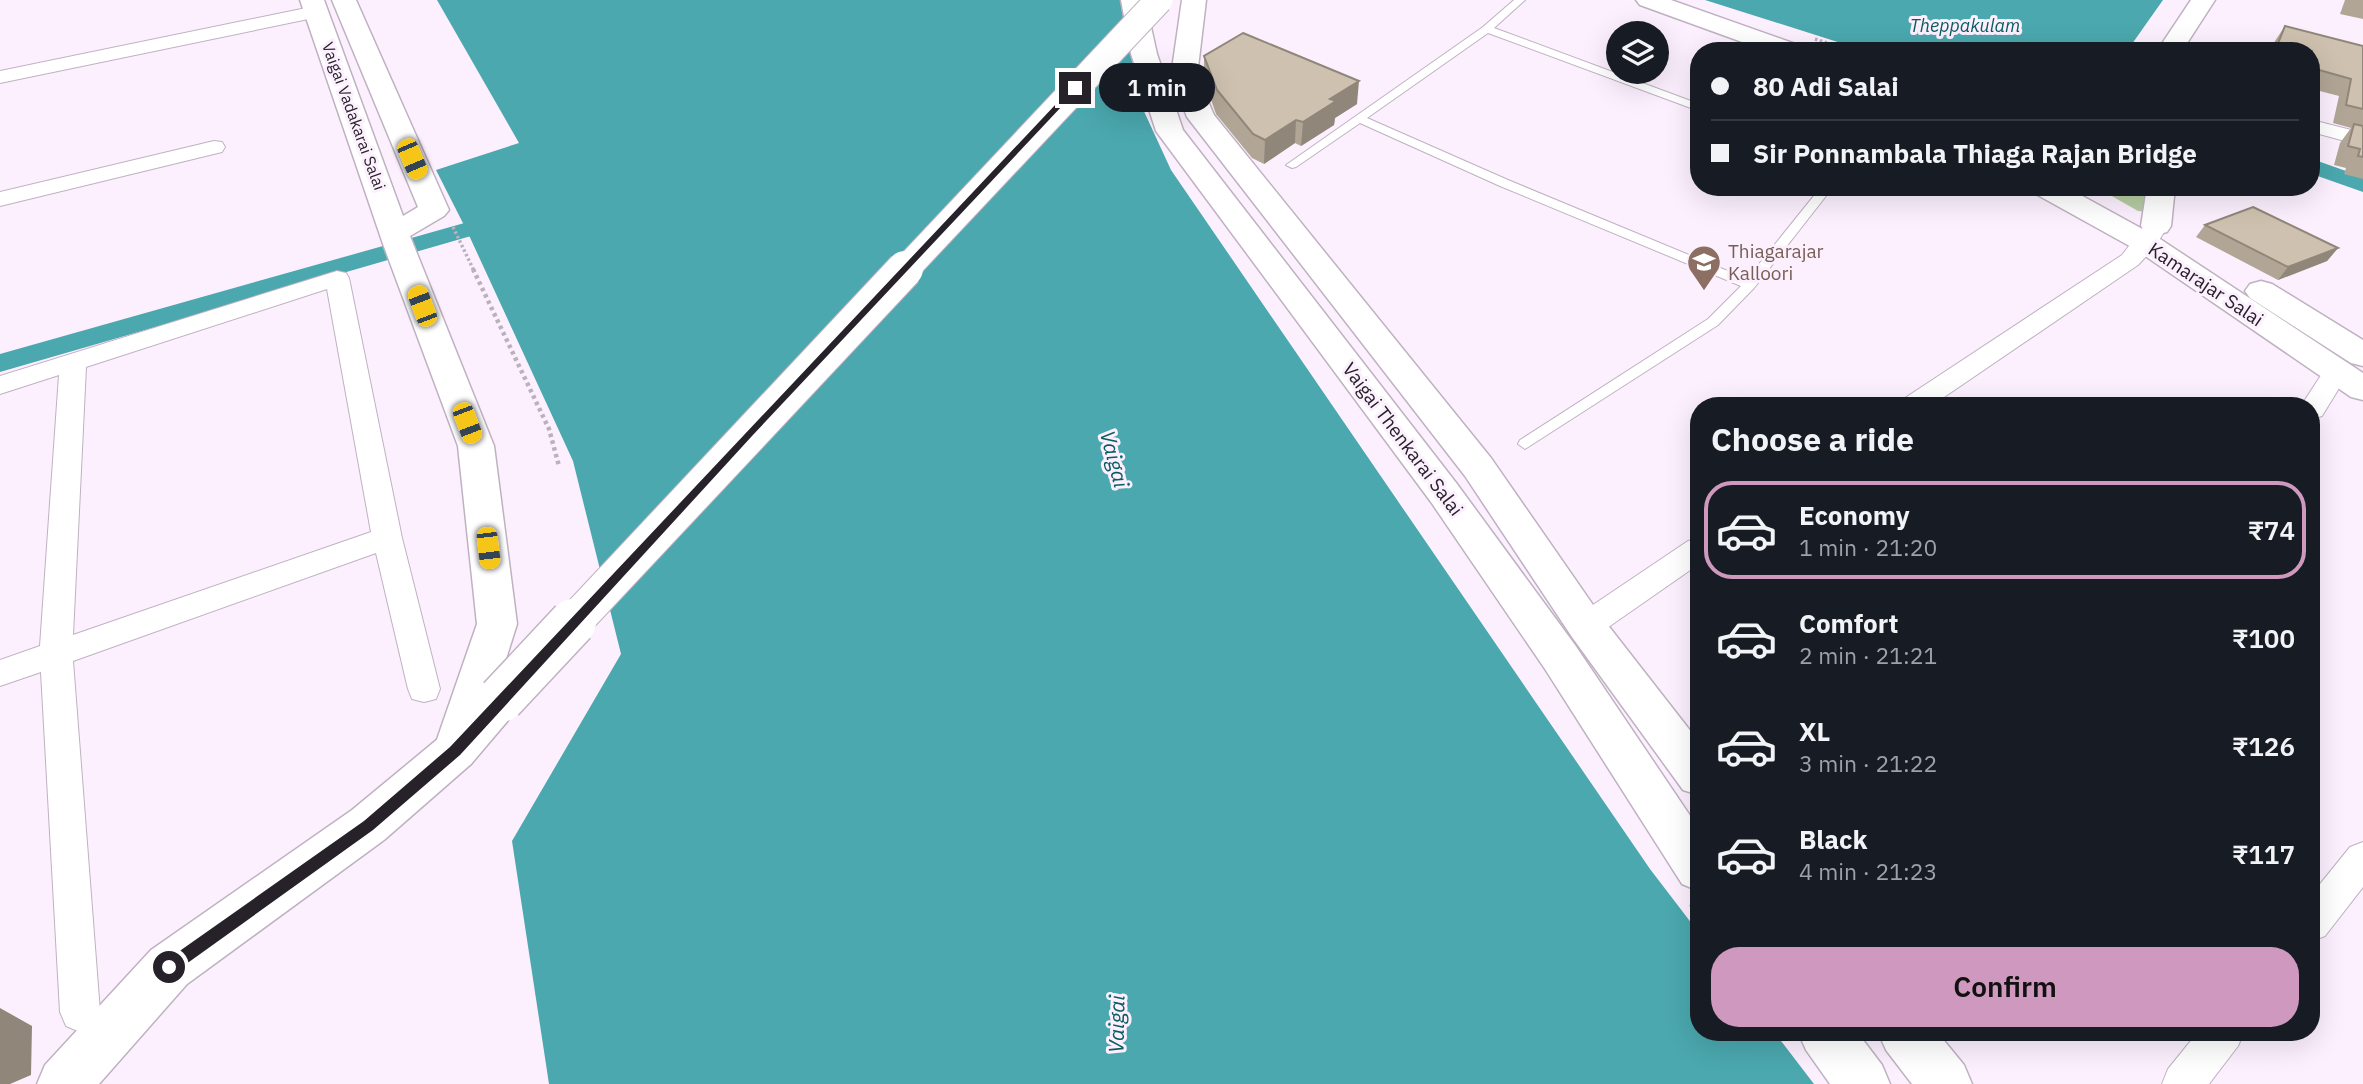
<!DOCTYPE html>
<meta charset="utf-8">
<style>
body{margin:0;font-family:"IBM Plex Sans",sans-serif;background:#20242c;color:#f1f3f6;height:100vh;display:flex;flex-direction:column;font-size:26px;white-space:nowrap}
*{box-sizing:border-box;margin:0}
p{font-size:23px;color:#9ea1a6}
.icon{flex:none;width:38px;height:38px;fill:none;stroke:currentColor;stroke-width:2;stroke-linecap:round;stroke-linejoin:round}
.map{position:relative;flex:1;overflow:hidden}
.side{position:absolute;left:1690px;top:397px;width:630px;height:644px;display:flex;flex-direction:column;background:#171b24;border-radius:28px;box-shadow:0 7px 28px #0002}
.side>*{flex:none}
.hud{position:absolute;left:1690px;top:42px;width:630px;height:154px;border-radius:28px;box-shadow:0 7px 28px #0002;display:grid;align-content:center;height:154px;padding:0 21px;background:#171b24}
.controls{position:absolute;left:1606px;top:21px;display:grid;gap:14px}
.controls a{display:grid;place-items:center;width:63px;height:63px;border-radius:50%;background:#171b24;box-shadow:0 7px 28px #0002;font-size:35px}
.end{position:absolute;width:32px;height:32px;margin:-16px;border:9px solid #272229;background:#fff;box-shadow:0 0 0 4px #fff}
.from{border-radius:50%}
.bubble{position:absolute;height:49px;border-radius:24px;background:#171b24;box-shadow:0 7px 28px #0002;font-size:23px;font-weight:600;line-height:49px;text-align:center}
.car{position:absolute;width:21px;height:42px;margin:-21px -10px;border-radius:9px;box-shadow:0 0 5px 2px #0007;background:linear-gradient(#f5c518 24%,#345 0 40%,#f5c518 0 76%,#345 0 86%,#f5c518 0)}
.hud b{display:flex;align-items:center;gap:24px;height:66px;font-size:26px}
.hud b+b{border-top:2px solid #363941}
.hud i{width:18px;height:18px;background:#f1f3f6}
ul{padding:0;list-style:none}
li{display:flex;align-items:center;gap:21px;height:98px;margin:0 14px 10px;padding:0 7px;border:4px solid transparent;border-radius:28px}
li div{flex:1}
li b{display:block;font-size:26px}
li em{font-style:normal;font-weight:600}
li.active{border-color:#cf98be}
li>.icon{width:63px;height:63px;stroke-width:1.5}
h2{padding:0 21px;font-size:32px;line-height:84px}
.action{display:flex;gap:14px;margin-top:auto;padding:14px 21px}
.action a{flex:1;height:80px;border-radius:28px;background:#cf98be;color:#111;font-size:28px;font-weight:600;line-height:80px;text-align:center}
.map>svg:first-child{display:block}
</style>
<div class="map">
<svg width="2363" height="1084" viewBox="0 0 2363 1084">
<rect width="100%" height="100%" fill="#fcf0fe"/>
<polygon fill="#b5cba2" points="2096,187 2151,187 2150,212 2138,211"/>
<g fill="#4aa8ae">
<polygon points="437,0 1125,0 1136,94 1171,170 1650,869 1699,933 1699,1032 1775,1033 1814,1084 549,1084 512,841 621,654 573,461 467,231 436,170 519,143"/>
<polygon points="1705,0 2163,0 2127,51 1866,51"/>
</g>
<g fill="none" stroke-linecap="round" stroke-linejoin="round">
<g fill="#4aa8ae" fill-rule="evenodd">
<polygon points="2312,159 2363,177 2363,192 2312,174"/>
<polygon points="507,211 516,213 519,218 516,223 0,372 0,354"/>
</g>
<g stroke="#bfb1c2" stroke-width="2">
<polygon id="service" points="1514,0 1525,0 1494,28 1699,104 1699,111 1488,33 1367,118 1508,180 1747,279 1821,187 1833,187 1754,288 1718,325 1525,449 1518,444 1520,440 1708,319 1741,286 1500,186 1360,123 1296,167 1292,168 1286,165 1483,27"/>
</g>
<g stroke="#bfb1c2" stroke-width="2">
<g id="minor">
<polygon points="316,6 325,12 323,16 0,83 0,71"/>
<polygon points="2312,120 2363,133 2363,146 2312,132"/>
<polygon points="214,141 222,142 225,147 222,152 0,206 0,192"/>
<polygon points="2156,219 2164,221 2168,226 2154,248 2138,265 1931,406 1899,406 1902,400 2122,255 2148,221"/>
<path d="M337,271L346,273L349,278L402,538L440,689L436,699L424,702L412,699L408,689L376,553L73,661L100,1012L94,1026L80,1032L66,1026L60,1012L41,672L0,686V660L40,646L59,375L0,394V376ZM327,289L371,532L73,635L86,367Z"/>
<polygon points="2336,363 2345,366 2349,372 2322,416 2312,419 2312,406 2301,406 2327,366"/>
<polygon points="1699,538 1699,564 1597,635 1586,638 1575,635 1570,626 1575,617 1688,541"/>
<polygon points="2363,842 2363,887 2325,936 2312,941 2312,894 2350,847"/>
<polygon points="2198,1032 2244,1032 2238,1046 2209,1084 2162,1084 2168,1069"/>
</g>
</g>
<g stroke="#bfb1c2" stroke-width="3">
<g id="tertiary">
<polygon points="300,0 324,0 403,216 418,207 332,0 356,0 449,210 444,216 410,236 494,446 517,624 477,751 471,764 455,770 439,764 433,751 477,624 458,446 383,244"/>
<polygon points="2191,0 2215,0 2182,51 2157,51"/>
<polygon points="2147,187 2175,187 2171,226 2167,232 2156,235 2145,232 2141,226"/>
</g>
</g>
<g stroke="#bfb1c2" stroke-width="3">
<polygon id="secondary" points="501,681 516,687 522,699 516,711 471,764 384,840 187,984 99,1084 37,1084 45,1065 151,950 352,810 439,738 486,687"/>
</g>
<g stroke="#bfb1c2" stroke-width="3">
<g id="primary">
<polygon points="1121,0 1145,0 1157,54 1183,130 1457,484 1575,645 1699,829 1699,891 1682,884 1545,669 1431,502 1156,131 1131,54"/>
<polygon points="1182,0 1206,0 1197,76 1214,115 1491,458 1600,615 1699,742 1699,795 1683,790 1572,637 1465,476 1187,117 1171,76"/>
<polygon points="1798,1032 1857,1032 1882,1065 1890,1084 1830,1084 1806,1050"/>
<polygon points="1878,1032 1937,1032 1964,1065 1972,1084 1912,1084 1886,1050"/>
</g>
</g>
<g stroke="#bfb1c2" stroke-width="3">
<g id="trunk">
<polygon points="1636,0 1671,0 1801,46 1804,51 1767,51 1640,5"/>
<polygon points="2030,187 2066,187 2157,237 2363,373 2363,400 2351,397 2135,249 2034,193"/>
<polygon points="2261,281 2272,284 2363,340 2363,366 2351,363 2250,298 2245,291 2250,284"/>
</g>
</g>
<g stroke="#bbb1bd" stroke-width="3.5" stroke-dasharray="2.5 2.5" stroke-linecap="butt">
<polyline points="1815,39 1851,51"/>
<polyline points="453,227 474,271"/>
</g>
<polyline stroke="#bbb1bd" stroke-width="4.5" stroke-dasharray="3.5 3.5" stroke-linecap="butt" points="473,269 549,429 559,466"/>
<polyline stroke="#bbb1bd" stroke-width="5" stroke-dasharray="4.5 4.5" stroke-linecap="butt" points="1691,904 1699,915"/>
<use href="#service" fill="#fff" fill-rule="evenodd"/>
<use href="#minor" fill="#fff" fill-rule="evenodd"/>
<use href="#tertiary" fill="#fff" fill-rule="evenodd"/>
<use href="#secondary" fill="#fff" fill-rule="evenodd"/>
<use href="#primary" fill="#fff" fill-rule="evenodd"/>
<use href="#trunk" fill="#fff" fill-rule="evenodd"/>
<g stroke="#bfb1c2" stroke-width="29" stroke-linecap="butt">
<polyline id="secondary-bridge-far2" points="904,271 1159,0"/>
</g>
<g stroke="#bfb1c2" stroke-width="38" stroke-linecap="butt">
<polyline id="secondary-bridge-far1" points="572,624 905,269"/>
</g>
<g stroke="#bfb1c2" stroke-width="49" stroke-linecap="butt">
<polyline id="secondary-bridge" points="501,699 573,622"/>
</g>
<use href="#secondary-bridge-far2" stroke="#fff" stroke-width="27"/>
<use href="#secondary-bridge-far1" stroke="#fff" stroke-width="36"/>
<use href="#secondary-bridge" stroke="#fff" stroke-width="46"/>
</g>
<g fill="#b1a696">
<polygon points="2345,0 2363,0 2363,19 2340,14"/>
<polygon points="2285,26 2363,46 2363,179 2344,174 2346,168 2334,165 2340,143 2351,128 2333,123 2339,96 2312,89 2312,51 2270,51 2273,44"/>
<polygon points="1204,56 1357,104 1335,118 1334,125 1301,146 1295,143 1264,164 1252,158 1216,114 1204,79"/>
<polygon points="2270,187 2296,187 2291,193"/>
<polygon points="2205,225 2338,248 2327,261 2278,280 2196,237"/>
</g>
<g fill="#90877a">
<polygon points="1359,81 1357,104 1335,118 1334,125 1301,146 1303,122 1330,99"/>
<polygon points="1296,120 1295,143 1264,164 1265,140"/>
<polygon points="2338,248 2327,261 2278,280 2288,267"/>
<polygon points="0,1008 32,1026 31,1075 10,1084 0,1084"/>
</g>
<g fill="#cec1af" stroke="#90877a" stroke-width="2">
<polygon points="2285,26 2363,46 2363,109 2346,105 2351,79 2312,68 2312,51 2275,51"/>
<polygon points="1243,33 1359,81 1330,99 1336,101 1303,122 1296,120 1265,140 1253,134 1217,90 1204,56"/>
<polygon points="2354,124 2363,126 2363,157 2358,156 2360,149 2348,146"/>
<polygon points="2253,207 2338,248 2288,267 2205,225"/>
</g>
<polygon fill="#272229" points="1072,87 1079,88 752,436 460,755 373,830 175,972 164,972 164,962 364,821 450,747"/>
<defs>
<g id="university-pin" transform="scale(1.75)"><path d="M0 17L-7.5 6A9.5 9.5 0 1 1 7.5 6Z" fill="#8d6e63" stroke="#fcf0fe"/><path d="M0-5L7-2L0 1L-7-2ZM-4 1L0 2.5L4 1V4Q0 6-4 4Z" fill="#fff"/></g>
</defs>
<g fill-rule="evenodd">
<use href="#university-pin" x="1704" y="262"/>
</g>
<g text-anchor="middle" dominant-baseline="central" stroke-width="6" stroke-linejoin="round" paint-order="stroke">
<g font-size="16" fill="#272229" stroke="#fcf0fe">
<text transform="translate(354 116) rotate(70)">Vaigai Vadakarai Salai</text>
</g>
<g font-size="18" font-style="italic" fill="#095c60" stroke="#fcf0fe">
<text x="1965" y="25">Theppakulam</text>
</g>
<g font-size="19" fill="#785e54" stroke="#fcf0fe" text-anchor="start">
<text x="1728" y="251">Thiagarajar<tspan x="1728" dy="22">Kalloori</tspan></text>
</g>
<g font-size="19" fill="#272229" stroke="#fcf0fe">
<text transform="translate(2206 284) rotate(34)">Kamarajar Salai</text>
<text transform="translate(1403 439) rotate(53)">Vaigai Thenkarai Salai</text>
</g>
<g font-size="21" font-style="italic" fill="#095c60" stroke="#fcf0fe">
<text transform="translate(1115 459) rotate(75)">Vaigai</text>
<text transform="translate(1116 1024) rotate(-89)">Vaigai</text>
</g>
</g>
</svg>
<div class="controls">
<a><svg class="icon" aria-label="layers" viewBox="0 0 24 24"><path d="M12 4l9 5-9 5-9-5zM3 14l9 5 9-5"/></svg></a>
</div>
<i class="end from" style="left:169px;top:967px"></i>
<i class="end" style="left:1075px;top:88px"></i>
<div class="bubble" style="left:1099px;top:63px;width:116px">1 min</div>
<i class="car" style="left:412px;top:159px;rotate:157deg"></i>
<i class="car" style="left:422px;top:306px;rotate:339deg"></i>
<i class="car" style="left:467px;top:423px;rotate:159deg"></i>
<i class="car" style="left:488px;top:548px;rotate:173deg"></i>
<div class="hud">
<b><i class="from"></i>80 Adi Salai</b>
<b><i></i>Sir Ponnambala Thiaga Rajan Bridge</b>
</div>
<section class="side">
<h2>Choose a ride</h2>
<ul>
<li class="active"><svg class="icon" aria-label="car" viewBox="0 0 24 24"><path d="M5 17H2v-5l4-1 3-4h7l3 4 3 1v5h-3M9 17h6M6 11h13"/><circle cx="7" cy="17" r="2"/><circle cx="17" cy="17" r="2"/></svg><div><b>Economy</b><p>1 min · 21:20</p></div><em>₹74</em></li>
<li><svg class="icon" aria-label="car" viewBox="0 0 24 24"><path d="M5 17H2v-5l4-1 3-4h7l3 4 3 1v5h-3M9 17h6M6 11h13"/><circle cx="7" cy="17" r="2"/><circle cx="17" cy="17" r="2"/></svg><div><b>Comfort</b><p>2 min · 21:21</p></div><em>₹100</em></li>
<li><svg class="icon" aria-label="car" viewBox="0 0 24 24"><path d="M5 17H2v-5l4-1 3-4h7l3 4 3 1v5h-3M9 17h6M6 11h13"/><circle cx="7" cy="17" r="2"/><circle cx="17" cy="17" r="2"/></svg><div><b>XL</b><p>3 min · 21:22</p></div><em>₹126</em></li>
<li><svg class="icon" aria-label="car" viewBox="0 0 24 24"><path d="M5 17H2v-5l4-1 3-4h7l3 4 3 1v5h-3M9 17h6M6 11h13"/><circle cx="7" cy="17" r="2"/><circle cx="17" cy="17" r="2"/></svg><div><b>Black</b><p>4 min · 21:23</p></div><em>₹117</em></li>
</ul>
<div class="action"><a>Confirm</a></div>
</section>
</div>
